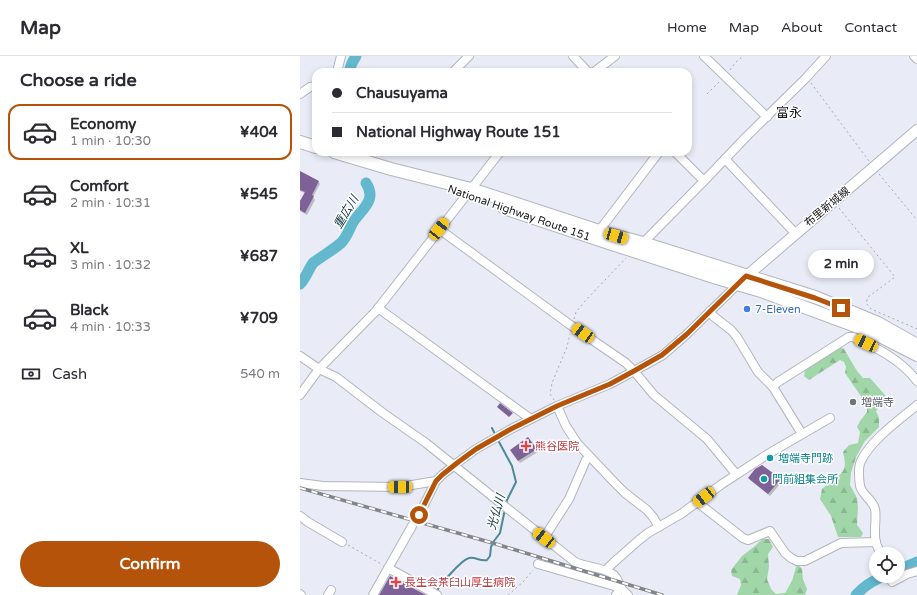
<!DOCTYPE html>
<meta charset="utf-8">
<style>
body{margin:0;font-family:"Varela Round","Noto Sans JP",sans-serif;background:#f2f2f3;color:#2b2b33;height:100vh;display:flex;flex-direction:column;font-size:15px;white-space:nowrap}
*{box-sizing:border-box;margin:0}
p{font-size:13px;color:#7c7c81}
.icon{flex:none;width:22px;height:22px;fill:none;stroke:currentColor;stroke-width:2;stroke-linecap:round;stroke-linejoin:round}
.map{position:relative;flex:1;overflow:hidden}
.side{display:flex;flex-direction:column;background:#fff;width:300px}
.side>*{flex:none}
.hud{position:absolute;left:12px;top:12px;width:380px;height:88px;border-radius:12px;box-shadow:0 2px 6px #0003;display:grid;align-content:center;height:88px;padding:0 20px;background:#fff}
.controls{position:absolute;left:569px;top:491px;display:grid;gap:8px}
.controls a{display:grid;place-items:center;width:36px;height:36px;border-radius:50%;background:#fff;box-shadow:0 2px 6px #0003;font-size:20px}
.end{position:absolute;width:18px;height:18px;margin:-9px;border:5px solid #b45309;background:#fff;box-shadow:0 0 0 2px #fff}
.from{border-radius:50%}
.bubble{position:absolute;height:28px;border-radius:14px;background:#fff;box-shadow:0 2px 6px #0003;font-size:13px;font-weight:800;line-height:28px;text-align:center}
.car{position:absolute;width:12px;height:24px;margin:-12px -6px;border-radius:5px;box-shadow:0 0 3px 1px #0007;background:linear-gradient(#f5c518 24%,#345 0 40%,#f5c518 0 76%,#345 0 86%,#f5c518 0)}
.hud b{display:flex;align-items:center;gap:14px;height:38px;font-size:15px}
.hud b+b{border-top:1px solid #e1e1e2}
.hud i{width:10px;height:10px;background:#2b2b33}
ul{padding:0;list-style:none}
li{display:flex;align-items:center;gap:12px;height:56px;margin:0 8px 6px;padding:0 12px;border:2px solid transparent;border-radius:12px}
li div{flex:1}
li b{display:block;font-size:15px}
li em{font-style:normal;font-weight:800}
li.on{border-color:#b45309}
li>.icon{width:36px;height:36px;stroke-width:1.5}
h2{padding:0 20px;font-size:18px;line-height:48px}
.pay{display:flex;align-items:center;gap:10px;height:44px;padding:0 20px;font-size:15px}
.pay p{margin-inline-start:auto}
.primary-button{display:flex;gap:8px;margin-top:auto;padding:8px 20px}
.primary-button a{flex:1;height:46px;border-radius:24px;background:#b45309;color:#fff;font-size:16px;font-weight:800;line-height:46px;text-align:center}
header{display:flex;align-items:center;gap:24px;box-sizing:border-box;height:56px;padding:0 20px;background:#fff;border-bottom:1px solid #e1e1e2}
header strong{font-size:19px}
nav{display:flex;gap:22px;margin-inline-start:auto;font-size:14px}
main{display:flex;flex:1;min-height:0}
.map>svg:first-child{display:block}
</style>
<header>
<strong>Map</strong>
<nav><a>Home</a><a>Map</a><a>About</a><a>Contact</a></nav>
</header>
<main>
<section class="side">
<h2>Choose a ride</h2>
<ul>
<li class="on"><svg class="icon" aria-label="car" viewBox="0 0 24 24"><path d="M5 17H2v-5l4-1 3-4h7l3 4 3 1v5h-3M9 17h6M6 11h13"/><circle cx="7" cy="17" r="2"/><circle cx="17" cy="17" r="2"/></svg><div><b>Economy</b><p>1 min · 10:30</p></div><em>¥404</em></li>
<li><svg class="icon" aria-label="car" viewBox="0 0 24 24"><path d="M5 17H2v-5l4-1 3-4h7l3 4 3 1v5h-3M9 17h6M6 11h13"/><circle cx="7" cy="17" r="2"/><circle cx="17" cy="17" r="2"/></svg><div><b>Comfort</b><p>2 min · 10:31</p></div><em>¥545</em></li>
<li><svg class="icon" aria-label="car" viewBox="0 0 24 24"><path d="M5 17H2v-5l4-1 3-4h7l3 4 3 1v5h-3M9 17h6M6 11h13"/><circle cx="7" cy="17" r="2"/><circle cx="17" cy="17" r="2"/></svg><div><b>XL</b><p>3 min · 10:32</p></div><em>¥687</em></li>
<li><svg class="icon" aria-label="car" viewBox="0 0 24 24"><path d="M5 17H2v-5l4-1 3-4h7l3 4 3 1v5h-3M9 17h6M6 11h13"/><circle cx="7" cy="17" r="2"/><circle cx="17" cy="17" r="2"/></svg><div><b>Black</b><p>4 min · 10:33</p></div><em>¥709</em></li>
</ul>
<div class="pay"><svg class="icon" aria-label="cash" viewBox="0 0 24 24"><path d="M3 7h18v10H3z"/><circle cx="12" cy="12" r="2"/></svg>Cash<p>540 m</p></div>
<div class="primary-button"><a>Confirm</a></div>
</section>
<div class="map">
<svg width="617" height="539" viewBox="0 0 617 539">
<defs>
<pattern id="forest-firs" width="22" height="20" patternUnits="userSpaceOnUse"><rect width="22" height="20" fill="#a1d6a8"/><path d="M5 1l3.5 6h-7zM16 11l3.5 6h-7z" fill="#8ab790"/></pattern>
</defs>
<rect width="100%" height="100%" fill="#e9ecf6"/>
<g fill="url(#forest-firs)">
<path d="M540,291L544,293L557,315L563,322H570L585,339L586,344L576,355L579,362V371L565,385L556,401L551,417L550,429L557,442L558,451L557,469L563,477L561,481H538L531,460L520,443L522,433C528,428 541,420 544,413C546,408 544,401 543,396L549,389L558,387L560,376L557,371L560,365L567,356V349L545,317L546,311L544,306L540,304L509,324L504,320L505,314Z"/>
<polygon points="462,483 469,483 473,491 468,498 469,511 467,523 471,533 476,538 485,537 492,525 496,511 498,508 502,513 503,523 507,533 505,539 437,539 441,529 440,523 432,520 431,514 442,500 455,490"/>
</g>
<g fill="#0003">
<polygon points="0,117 19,126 20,128 13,141 15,144 7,159 0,155 0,148 5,137 0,135"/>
<polygon points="228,383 238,396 220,407 212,396"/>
<polygon points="449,422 480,424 481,427 470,440 450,424"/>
</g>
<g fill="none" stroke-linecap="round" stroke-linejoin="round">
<g stroke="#4d8998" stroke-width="2">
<polyline points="192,372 196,380"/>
<polyline points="198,384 212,410 216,426 207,444 206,449"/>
<path d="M136,536C141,528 161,504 169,502C175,500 180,506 187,504L190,500L191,491L194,485L200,477L205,453"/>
</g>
<g stroke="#63b8cd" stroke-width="11">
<polyline points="49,16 52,7 56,0"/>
<path d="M0,228C6,222 8,214 13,207C22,200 33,194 41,187C47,181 49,174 52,168C60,154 78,145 66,127"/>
<polyline points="598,514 617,506"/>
<path d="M556,539C563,531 574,524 584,520"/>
</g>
</g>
<g fill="#7d6197">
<polygon points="0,115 19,125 12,139 14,140 5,157 0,154 0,145 5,136 0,134"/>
<polygon points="200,347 213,357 209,361 197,351"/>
<polygon points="228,381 237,393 218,405 210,394"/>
<polygon points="462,409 481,423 468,438 448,422 455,413"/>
<polygon points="90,520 126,539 79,539"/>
</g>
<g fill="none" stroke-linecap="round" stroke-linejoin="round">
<g stroke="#b3b5bf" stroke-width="10">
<g id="minor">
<polyline points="273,0 288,16"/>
<polyline points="404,0 467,61"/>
<polyline points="614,0 617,3"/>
<polyline points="37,16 41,0"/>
<polyline points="153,16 169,0"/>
<polyline points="294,16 315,0"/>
<polyline points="0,38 10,31 16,30"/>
<polyline points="375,96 404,125"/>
<polyline points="425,103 496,178"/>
<polyline points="139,173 269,268 326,307 334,315 354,339 407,383 436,418"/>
<polyline points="302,176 302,171 359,96"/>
<polyline points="343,187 404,125 447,80 506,22 526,0"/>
<polyline points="78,252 228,361 230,363"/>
<polyline points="410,255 413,260 431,274 437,281 458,316 473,331 502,378"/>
<path d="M0,300L19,313L36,321L83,357L126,387L203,449L275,506C288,512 304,511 314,519C318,523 318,525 320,530C321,534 325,536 328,539"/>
<path d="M473,331L478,326L549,281H553C577,292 600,303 617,325"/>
<polyline points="0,339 19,313 76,255 200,96"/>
<polyline points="257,350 266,370 277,387 314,426 325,437 347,454 353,461 359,471"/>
<polyline points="0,427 23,430 100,431 136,425"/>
<polyline points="397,446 443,482 448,484 470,475 485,497 491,502 497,505 505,505 541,487 576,486"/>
<polyline points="119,459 136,425 142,419 157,407 176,393 211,373 257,350 310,328 334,315 363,299 387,278 438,228"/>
<polyline points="0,460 8,466 42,486"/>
<polyline points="244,482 269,443 286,404 289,401"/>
<path d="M581,498C579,494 577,490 576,487C573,476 577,464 575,453C573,444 562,439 560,430C559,423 558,411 561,405C571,384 599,364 617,349"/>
<polyline points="238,508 321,532 316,539"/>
<polyline points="88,512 137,539"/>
<polyline points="307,515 308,512 313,507 339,484 348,477 381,458 422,428 468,398 530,362"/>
<polyline points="589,520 592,526 607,518 617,515"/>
<polyline points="0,538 1,539"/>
<polyline points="28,539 31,534"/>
<polyline points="73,539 112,470"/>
</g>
</g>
<g stroke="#b3b5bf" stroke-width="12">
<polyline id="major" points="442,224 617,74"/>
</g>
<g stroke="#b3b5bf" stroke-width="14">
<g id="highway">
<polyline points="0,86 16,91"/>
<polyline points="34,96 91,113 171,133 302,176 343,187 515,241 554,257 578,267 617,289"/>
<polyline points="204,152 309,187 417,222 461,235 574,277 617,299"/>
</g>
</g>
<g stroke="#a6a8b0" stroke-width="1" stroke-dasharray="2 3" stroke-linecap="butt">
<polyline points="430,14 435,7 443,0"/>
<polyline points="511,27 569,105"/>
<polyline points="407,38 420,25"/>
<polyline points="579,118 617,164"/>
<polyline points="539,152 595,221 568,241 566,247 571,253 617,273"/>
<polyline points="274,263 276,256 286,244 326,202"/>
<polyline points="254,344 250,338 252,327 267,291 270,278"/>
<polyline points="48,489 81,508"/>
<polyline points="208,539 223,526 233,514"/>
</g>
<use href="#minor" stroke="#fff" stroke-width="8"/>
<use href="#major" stroke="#fff" stroke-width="10"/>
<use href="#highway" stroke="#fff" stroke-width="12"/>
<g stroke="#83858c" stroke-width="3.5">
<polyline id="rail" points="0,432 196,488 362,539"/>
</g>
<use href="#rail" stroke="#fff" stroke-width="2" stroke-dasharray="6" stroke-linecap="butt"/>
</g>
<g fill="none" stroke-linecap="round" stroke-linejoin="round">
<polyline stroke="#b45309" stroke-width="5" points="119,459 136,425 142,419 157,407 176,393 211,373 257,350 310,328 334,315 362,299 387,278 446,220 515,242 541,252"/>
</g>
<circle fill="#3f7fe0" stroke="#fff" stroke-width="1.5" cx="447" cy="253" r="4"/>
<circle fill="#6b7280" stroke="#fff" stroke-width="1.5" cx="553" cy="346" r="4"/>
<g fill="#e0444e" stroke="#fff" stroke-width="1.5">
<path d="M224 384h4v4h4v4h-4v4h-4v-4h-4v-4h4z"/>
<path d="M94 520h4v4h4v4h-4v4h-4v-4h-4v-4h4z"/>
</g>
<g fill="#0f9aa8" stroke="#fff" stroke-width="1.5">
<circle cx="470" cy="402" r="4"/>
<circle cx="464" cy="423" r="4"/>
</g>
<g text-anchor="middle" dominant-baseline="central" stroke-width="3" stroke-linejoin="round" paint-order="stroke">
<g font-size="11" fill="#191a1d" stroke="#fff">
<text transform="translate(527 151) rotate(-40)">布里新城線</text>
<text transform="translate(219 157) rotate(19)">National Highway Route 151</text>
</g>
<g font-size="11" fill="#366cbe" stroke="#fff" text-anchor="start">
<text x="455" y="253">7-Eleven</text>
</g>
<g font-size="11" fill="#5b616d" stroke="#fff" text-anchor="start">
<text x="561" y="346">増端寺</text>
</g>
<g font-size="11" fill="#be3a42" stroke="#fff" text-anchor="start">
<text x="235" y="390">熊谷医院</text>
<text x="105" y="526">長生会茶臼山厚生病院</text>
</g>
<g font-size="11" fill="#0d838f" stroke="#fff" text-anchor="start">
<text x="478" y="402">増端寺門跡</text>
<text x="472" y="423">門前組集会所</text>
</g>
<g font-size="12" font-style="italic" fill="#0d363f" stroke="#fff">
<text transform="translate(46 156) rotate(-59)">重広川</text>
<text transform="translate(196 456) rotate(-74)">光仏川</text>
</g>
<g font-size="13" fill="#191a1d" stroke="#fff">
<text x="489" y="57">富永</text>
</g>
</g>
</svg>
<div class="controls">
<a><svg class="icon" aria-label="locate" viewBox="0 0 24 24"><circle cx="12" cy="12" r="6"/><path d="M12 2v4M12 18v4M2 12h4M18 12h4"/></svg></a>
</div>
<i class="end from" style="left:119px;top:459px"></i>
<i class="end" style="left:541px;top:252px"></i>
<div class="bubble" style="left:508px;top:194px;width:66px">2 min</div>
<i class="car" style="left:139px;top:173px;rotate:38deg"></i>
<i class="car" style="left:316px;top:180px;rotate:106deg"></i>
<i class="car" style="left:283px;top:277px;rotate:305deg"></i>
<i class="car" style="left:566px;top:287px;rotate:295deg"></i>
<i class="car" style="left:100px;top:431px;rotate:270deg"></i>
<i class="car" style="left:404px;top:441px;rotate:232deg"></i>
<i class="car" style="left:244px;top:482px;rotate:308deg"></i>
<div class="hud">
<b><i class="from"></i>Chausuyama</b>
<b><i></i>National Highway Route 151</b>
</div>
</div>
</main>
